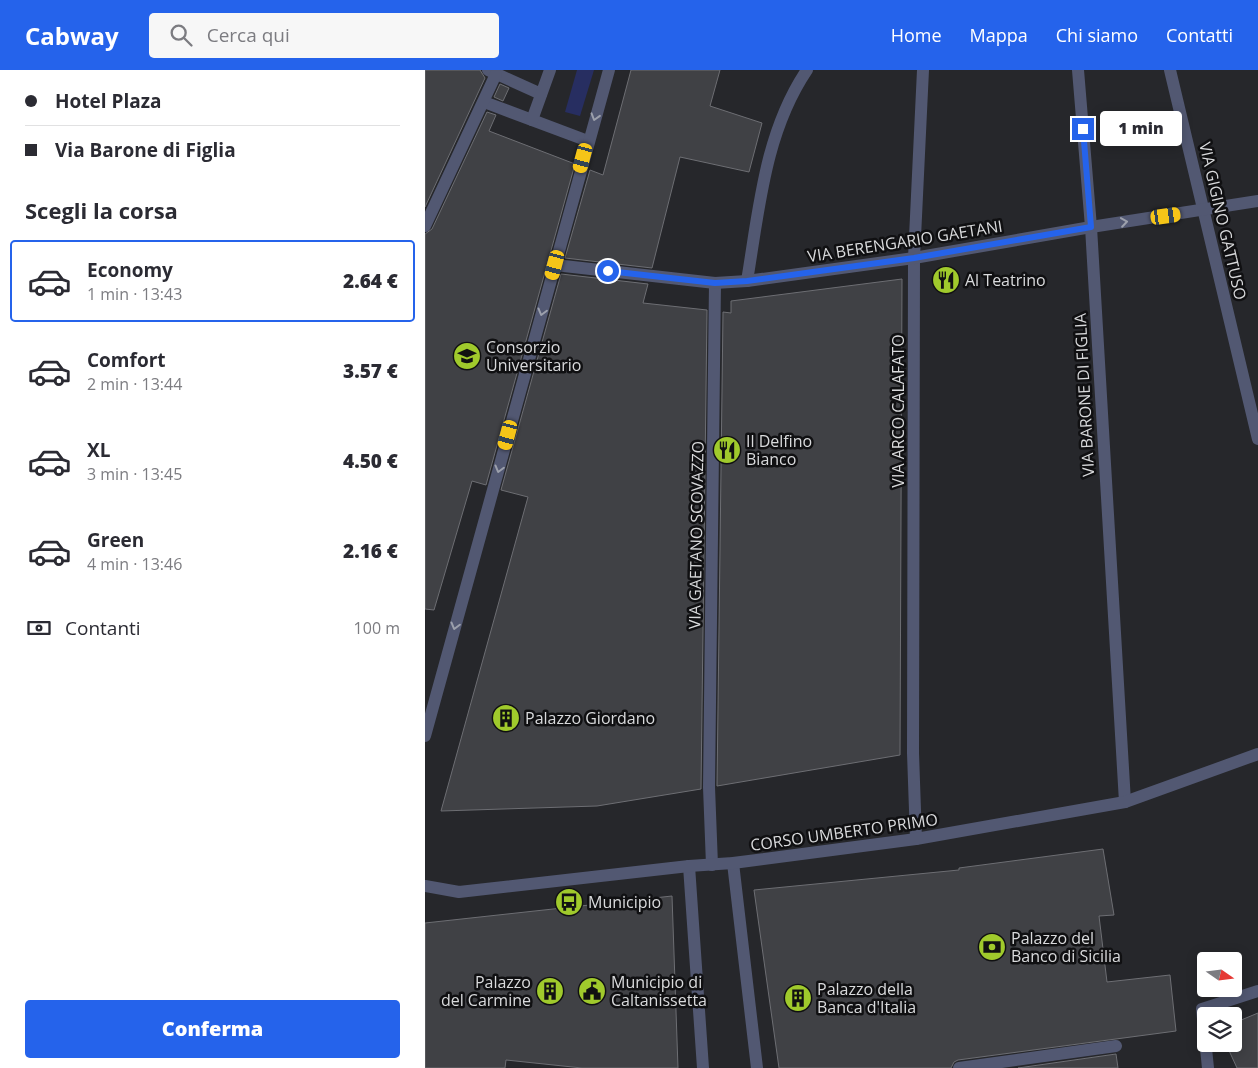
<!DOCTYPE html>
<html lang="it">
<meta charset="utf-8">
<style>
body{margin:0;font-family:"Open Sans",sans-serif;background:#f7f7f7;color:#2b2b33;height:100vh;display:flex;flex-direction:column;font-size:19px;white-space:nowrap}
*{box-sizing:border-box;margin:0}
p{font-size:16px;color:#7c7c81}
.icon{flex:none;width:28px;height:28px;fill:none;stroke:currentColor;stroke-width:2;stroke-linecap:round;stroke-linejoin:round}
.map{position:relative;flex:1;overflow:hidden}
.details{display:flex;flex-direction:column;background:#fff;width:425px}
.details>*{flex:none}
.hud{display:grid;align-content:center;height:110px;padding:0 25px;background:#fff}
.needle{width:32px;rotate:104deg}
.tools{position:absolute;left:772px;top:882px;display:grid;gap:10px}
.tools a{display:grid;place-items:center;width:45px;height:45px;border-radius:5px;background:#fff;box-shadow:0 2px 12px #0003;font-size:25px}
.end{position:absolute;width:22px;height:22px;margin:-11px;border:6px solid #2563eb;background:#fff;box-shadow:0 0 0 2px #fff}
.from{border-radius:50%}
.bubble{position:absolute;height:35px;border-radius:5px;background:#fff;box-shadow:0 2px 12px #0003;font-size:16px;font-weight:800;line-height:35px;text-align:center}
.car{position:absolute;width:15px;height:30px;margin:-15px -8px;border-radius:6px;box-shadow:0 0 4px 1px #0007;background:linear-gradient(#f5c518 24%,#345 0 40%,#f5c518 0 76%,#345 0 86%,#f5c518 0)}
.hud b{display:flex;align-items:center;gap:18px;height:48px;font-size:19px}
.hud b+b{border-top:1px solid #e1e1e2}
.hud i{width:12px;height:12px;background:#2b2b33}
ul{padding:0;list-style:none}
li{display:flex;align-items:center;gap:15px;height:82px;margin:0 10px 8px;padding:0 15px;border:2px solid transparent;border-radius:5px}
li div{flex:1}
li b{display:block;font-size:19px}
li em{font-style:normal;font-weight:800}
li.selected{border-color:#2563eb}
li>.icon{width:45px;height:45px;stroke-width:1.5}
h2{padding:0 25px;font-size:22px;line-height:60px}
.pay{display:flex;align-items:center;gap:12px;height:55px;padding:0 25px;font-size:19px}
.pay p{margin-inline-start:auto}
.cta{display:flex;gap:10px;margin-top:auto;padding:10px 25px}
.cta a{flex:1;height:58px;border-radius:5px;background:#2563eb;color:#fff;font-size:20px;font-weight:800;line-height:58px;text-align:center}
header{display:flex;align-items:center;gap:30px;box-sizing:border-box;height:70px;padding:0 25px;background:#2563eb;color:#fff}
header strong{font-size:24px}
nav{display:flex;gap:28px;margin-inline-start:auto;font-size:18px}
.search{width:350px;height:45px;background:#f7f7f7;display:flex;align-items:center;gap:12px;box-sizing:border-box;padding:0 18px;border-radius:5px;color:#7c7c81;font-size:19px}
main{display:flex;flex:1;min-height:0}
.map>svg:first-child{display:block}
</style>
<header>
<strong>Cabway</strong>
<div class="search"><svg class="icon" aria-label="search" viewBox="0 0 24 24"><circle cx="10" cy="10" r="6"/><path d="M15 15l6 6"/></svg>Cerca qui</div>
<nav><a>Home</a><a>Mappa</a><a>Chi siamo</a><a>Contatti</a></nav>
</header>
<main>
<section class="details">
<div class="hud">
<b><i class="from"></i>Hotel Plaza</b>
<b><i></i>Via Barone di Figlia</b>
</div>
<h2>Scegli la corsa</h2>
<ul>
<li class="selected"><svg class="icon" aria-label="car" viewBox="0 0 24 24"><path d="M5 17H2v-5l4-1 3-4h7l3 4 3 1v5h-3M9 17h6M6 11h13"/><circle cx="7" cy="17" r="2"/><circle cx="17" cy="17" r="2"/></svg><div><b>Economy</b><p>1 min · 13:43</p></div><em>2.64 €</em></li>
<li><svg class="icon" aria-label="car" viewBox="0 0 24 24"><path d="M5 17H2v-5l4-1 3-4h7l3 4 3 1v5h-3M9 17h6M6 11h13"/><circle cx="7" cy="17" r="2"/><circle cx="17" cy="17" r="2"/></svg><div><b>Comfort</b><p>2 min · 13:44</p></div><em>3.57 €</em></li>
<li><svg class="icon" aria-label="car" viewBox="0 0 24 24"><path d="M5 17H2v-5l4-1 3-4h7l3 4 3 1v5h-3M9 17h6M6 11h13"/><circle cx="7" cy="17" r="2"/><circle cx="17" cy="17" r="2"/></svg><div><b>XL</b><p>3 min · 13:45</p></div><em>4.50 €</em></li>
<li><svg class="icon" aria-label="car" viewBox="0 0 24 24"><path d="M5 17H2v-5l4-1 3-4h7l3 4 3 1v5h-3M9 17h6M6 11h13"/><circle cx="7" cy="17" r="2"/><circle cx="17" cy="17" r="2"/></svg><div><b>Green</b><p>4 min · 13:46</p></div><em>2.16 €</em></li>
</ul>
<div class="pay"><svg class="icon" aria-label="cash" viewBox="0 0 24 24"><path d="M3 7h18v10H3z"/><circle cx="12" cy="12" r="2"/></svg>Contanti<p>100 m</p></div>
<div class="cta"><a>Conferma</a></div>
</section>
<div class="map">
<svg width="833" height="998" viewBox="0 0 833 998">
<rect width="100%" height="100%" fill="#26272b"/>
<polygon fill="#272e61" points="152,0 169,0 155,46 140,42"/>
<g fill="#404145" stroke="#6d6e73">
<polygon points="0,0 55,0 60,8 0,137"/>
<polygon points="206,0 295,0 285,36 337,53 324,102 255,87 227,198 140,188 165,100 178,105"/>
<polygon points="75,14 84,18 78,31 69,27"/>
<polygon points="62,42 71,45 64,61 150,94 61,415 47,411 9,540 0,539 0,164 7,159"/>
<polygon points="136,204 223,214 218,233 282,240 276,719 172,736 16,741 103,427 76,420"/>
<polygon points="477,209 475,685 292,716 298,242 306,243 306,231"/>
<polygon points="678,779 689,845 674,846 682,912 745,905 751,961 533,990 529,992 526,998 354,998 329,820 534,800 534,798"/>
<polygon points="247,826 253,998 157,998 81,990 80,998 0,998 0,853"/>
<polygon points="833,943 833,998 812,998 801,974 809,974 809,953"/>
<polygon points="691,984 693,998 593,998"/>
</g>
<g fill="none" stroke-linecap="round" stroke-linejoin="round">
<g stroke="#525872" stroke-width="12">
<polyline points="653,0 666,157"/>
<polyline points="534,998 691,976"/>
</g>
<g stroke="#525872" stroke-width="12">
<polyline points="63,0 116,24"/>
<polyline points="745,0 833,369"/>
<polyline points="59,32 163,71"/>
<polyline points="107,50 125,0"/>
<polyline points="0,156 71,4"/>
<polyline points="666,157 700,732"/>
<path d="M322,211C334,139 340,62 382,0"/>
<polyline points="491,769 488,683 489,188 498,0"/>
<polyline points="308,793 332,998"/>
<polyline points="287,795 284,717 290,213"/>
<polyline points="264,796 278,998"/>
<polyline points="0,816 34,822 264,796 308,793 491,769 700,732 833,684"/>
</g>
<g stroke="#525872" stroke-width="12">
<polyline points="130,195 290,213 322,211 489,188 666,157 833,131"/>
<polyline points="783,998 777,939 833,921"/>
</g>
<polyline stroke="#525872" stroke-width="12" points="0,666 184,0"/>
</g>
<defs><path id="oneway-chevron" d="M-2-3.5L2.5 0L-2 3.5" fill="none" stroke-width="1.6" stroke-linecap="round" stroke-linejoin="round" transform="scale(1.25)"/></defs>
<g stroke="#9ca0ac">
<use href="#oneway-chevron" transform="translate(170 47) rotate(107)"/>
<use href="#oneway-chevron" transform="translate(699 152) rotate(-8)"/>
<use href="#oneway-chevron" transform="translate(117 242) rotate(105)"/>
<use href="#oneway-chevron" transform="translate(74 399) rotate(105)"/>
<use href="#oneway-chevron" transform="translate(30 556) rotate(105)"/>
</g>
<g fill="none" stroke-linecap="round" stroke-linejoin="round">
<polyline stroke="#2563eb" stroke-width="6" points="183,201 290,213 322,211 489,188 666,157 658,59"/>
</g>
<defs>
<g id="restaurant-disc" transform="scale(1.4375)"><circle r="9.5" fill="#a0ca2c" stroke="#101012"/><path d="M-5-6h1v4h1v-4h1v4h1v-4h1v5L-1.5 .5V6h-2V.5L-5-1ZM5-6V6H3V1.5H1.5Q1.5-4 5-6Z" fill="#111"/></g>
<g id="university-disc" transform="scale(1.4375)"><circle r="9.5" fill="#a0ca2c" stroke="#101012"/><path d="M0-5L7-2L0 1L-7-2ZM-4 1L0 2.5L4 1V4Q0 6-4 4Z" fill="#111"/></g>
<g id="building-disc" transform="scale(1.4375)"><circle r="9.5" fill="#a0ca2c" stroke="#101012"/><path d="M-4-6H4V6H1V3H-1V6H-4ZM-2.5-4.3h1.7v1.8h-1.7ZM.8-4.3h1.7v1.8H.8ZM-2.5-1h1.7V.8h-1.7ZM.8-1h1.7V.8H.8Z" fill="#111"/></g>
<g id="bus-disc" transform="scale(1.4375)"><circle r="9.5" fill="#a0ca2c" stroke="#101012"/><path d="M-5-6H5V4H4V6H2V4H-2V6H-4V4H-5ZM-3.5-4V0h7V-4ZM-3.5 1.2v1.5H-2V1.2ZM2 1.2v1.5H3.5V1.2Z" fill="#111"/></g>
<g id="bank-disc" transform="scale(1.4375)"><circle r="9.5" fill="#a0ca2c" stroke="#101012"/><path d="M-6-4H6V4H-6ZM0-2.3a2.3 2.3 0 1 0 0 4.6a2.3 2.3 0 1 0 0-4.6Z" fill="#111"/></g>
<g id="civic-disc" transform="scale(1.4375)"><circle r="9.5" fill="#a0ca2c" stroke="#101012"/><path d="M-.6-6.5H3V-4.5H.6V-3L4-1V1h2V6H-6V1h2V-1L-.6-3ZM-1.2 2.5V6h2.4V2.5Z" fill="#111"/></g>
</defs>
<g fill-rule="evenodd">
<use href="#restaurant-disc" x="521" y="210"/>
<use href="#university-disc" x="42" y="286"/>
<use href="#restaurant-disc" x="302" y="380"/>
<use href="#building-disc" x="81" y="648"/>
<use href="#bus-disc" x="144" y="832"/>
<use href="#bank-disc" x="567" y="877"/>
<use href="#building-disc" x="125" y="921"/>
<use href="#civic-disc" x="167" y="921"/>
<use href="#building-disc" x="373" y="928"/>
</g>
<g text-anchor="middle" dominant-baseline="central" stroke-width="5" stroke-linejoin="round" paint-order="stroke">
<g font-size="16" fill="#d9dadc" stroke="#101012">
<text transform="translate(798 151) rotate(77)">VIA GIGINO GATTUSO</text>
<text transform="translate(480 171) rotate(-9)">VIA BERENGARIO GAETANI</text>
<text transform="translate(659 325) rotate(-93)">VIA BARONE DI FIGLIA</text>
<text transform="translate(473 341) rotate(-90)">VIA ARCO CALAFATO</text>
<text transform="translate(271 465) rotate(-89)">VIA GAETANO SCOVAZZO</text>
<text transform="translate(419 762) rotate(-8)">CORSO UMBERTO PRIMO</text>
</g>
<g font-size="16" fill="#d9dadc" stroke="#101012" text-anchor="start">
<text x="540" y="210">Al Teatrino</text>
<text x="61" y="277">Consorzio<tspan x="61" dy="18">Universitario</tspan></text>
<text x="321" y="371">Il Delfino<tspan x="321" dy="18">Bianco</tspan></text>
<text x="100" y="648">Palazzo Giordano</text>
<text x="163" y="832">Municipio</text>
<text x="586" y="868">Palazzo del<tspan x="586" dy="18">Banco di Sicilia</tspan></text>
<text x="106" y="912" text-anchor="end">Palazzo<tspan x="106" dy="18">del Carmine</tspan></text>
<text x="186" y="912">Municipio di<tspan x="186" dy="18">Caltanissetta</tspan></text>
<text x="392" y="919">Palazzo della<tspan x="392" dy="18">Banca d'Italia</tspan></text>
</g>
</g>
</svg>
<div class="tools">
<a><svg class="needle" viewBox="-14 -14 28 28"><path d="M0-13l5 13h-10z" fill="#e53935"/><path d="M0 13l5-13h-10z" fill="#7c7c81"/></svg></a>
<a><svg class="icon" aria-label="layers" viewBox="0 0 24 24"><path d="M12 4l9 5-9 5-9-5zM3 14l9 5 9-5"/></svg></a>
</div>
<i class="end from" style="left:183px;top:201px"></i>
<i class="end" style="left:658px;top:59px"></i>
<div class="bubble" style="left:675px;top:41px;width:82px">1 min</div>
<i class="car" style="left:158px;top:88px;rotate:195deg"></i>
<i class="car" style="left:741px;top:146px;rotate:82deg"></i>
<i class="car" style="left:130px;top:195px;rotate:195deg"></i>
<i class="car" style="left:83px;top:365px;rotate:195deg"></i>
</div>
</main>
